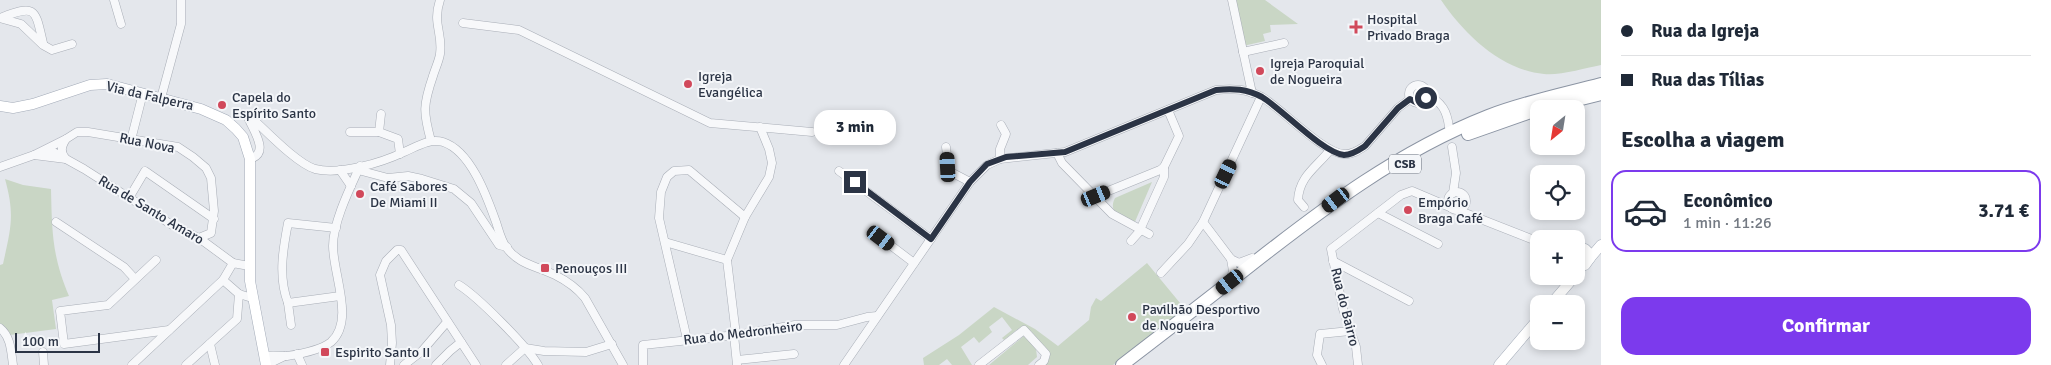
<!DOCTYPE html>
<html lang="pt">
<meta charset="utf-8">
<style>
body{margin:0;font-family:Signika,sans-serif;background:#f2f2f3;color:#1f2937;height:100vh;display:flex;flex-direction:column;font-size:19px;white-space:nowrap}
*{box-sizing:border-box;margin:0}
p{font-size:16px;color:#747a83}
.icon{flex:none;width:28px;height:28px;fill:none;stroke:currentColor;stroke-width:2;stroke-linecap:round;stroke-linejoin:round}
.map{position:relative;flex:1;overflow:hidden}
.sheet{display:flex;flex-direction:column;background:#fff;width:450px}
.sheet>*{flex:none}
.guide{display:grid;align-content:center;height:110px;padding:0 20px;background:#fff}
.needle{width:32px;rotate:210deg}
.controls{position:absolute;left:1530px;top:100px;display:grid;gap:10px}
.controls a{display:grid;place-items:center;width:55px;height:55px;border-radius:10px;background:#fff;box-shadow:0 2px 8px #0003;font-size:25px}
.scale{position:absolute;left:15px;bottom:12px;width:85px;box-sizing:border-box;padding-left:5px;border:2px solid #2b3445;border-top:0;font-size:14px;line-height:18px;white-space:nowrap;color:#2b3445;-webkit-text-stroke:4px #f4f6f9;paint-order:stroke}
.end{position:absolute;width:22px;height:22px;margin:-11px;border:6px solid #2b3445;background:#fff;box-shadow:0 0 0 2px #fff}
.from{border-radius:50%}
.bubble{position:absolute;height:35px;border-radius:15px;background:#fff;box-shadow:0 2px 8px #0003;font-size:16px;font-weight:700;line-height:35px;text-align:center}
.car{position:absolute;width:15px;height:30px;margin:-15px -8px;border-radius:6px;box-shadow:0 0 4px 1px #0007;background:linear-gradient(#222 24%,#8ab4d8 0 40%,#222 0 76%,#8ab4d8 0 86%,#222 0)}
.guide b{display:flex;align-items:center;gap:18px;height:48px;font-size:19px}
.guide b+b{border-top:1px solid #e0e1e3}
.guide i{width:12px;height:12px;background:#1f2937}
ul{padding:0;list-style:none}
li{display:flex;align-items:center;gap:15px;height:82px;margin:0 10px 8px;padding:0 10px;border:2px solid transparent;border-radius:15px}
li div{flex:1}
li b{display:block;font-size:19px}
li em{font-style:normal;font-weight:700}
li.on{border-color:#7c3aed}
li>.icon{width:45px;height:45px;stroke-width:1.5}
h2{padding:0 20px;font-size:22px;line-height:60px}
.action{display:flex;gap:10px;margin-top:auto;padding:10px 20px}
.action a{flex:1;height:58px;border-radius:15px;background:#7c3aed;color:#fff;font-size:20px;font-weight:700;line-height:58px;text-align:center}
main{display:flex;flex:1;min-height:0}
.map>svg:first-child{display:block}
</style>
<main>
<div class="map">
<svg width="1601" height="365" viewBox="0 0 1601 365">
<rect width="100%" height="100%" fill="#e4e7ec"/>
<g fill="#c9d6c5">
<polygon points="1234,0 1265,0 1298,24 1270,25 1271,32 1263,34 1265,41 1243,46"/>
<path d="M1441,0H1601V65C1586,68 1558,76 1544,74C1501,70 1464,34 1441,0Z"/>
<path d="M5,179L23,185L51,189C52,232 52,256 69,296L52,300L56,329L10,335L7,330L0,326V265L3,264C11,228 15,215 5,179Z"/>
<path d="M1152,182L1134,224C1123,218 1107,213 1115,198Z"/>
<polygon points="1147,263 1185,309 1113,365 1045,365 1050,357 1049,353 1031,331 1022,326 1004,340 1002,338 1012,330 1002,317 989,327 992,332 979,343 974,337 961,347 972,365 952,365 947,359 939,365 924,365 923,358 959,335 994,307 1035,329 1058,346 1089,320 1091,307 1096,298 1101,301"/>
<polygon points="1025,335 1036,349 1037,357 1028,365 989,365"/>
</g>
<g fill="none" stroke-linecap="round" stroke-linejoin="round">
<g stroke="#a9aeb7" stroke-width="9">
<g id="minor">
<polyline points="114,0 121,24"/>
<polyline points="1232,0 1252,93"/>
<polyline points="0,18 21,24 43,45 52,50 72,44"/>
<path d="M0,18C36,4 35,8 43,43"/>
<polyline points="463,23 519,30 710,123 812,132"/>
<polyline points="1243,52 1284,43"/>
<circle cx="1418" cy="94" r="9"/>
<path d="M1427,95C1442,102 1447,111 1449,127"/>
<polyline points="161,98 181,24 181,0"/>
<polyline points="381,114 379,132 398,139 400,154"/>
<polyline points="350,132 379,132"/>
<polyline points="66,139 77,132 88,132 178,147 193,157 206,168 211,178 214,211 211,233 199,238"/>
<path d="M66,139C61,147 60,152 66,159L34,155Z"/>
<polyline points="131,140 143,93"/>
<path d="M431,141C423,112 423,105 433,76C435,69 439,61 440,54C443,32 432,24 440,0"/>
<polyline points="946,147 949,171 970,182"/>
<polyline points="1452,147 1456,173 1453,193"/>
<polyline points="48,149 84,169 172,225 199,238 233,263"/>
<polyline points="1057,153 1062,163 1112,214 1149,234"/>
<path d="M250,159C271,153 252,129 248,117L255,121C269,134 298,164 315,169C340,175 381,163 404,152C416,147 429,138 443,142C471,151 487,197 496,222C499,231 501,240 506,247C519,265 537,266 555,275C567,281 576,287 585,298L623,365"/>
<polyline points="1000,159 1000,149 1006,134 1001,125"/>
<polyline points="0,167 34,155"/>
<polyline points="340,170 351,186"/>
<polyline points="358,170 388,178 408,176 422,179 454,189 471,203 499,245 507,247"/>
<polyline points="839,171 931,239"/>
<circle cx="1457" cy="201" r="9"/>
<polyline points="1096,196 1160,170 1164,167 1179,136 1168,110"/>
<polyline points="129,198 145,171 214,219"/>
<path d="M1304,207L1298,200C1299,176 1317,167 1330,150"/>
<polyline points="1455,209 1539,242"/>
<polyline points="1378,213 1438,244"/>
<polyline points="56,222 124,267 135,279"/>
<path d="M336,228L288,223C283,249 278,277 288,303L340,296"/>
<polyline points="881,238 914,263"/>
<polyline points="1131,241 1139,232 1164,177 1164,167"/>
<polyline points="665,242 727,260"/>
<polyline points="1252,258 1239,263 1231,259 1203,222 1261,97"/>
<polyline points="156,260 108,305 60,311 64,344 169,330"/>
<polyline points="1333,261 1409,301"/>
<polyline points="1161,273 1188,244 1203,222"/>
<polyline points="223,280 233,263 249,266"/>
<polyline points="1230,281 1233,271 1231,259"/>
<path d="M459,285C478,297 526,345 538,365"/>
<polyline points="288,303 291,325"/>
<path d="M0,328C11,337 11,351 13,365"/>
<polyline points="734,335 737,365"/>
<polyline points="736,335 727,260 745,217 769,177 772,163 769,149 760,127"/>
<polyline points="687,339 659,218 661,192 667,177 674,171 689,170 745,217"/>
<polyline points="210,344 215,365"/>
<polyline points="525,348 544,351 586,352 612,344"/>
<polyline points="43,352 44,365"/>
<polyline points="297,354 302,365"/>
<path d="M265,356C273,355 280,356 287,356C300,354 321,350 331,342C355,321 333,274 333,246C333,222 350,188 360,166"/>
<polyline points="737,360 794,354"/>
<polyline points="132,365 223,280 239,294 252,298"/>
<polyline points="186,365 237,319 239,294"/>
<polyline points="266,365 285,356"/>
<polyline points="390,365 392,343 391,325 380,275 386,261 397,250 401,250 476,365"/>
<polyline points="404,365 422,351 447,322"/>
<polyline points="436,365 450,351 461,342"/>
<polyline points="506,365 525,348"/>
<polyline points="643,365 643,345 736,335 795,325 837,325 867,317 877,316"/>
<path d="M844,365L970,182L987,165L1000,159L1065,152L1216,90C1233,88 1247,89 1262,97C1282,109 1323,153 1344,154C1352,155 1359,150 1365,146L1398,108L1410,99"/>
<polyline points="979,365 1024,330 1046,354 1044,361 1039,365"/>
<polyline points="1322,365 1317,355 1320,334 1350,331"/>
<polyline points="1358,365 1356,347 1343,309 1331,249 1401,195 1412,191 1452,208"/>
</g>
</g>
<g stroke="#a3abb8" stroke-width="11">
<g id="major">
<polyline points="0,106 13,108 33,104 90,85 107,84 201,109 226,120 236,129 243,137 250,159 250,281 266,365"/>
<polyline points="1576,248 1585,249 1589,253 1590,258 1585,265 1576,266"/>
<polyline points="1590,258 1601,245"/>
<polyline points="1551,304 1575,276"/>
<polyline points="1499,365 1539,318"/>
</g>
</g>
<g stroke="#8b94a3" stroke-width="14">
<g id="highway">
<polyline points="1541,109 1601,94"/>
<polyline points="1468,134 1539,109"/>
<path d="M1122,365C1165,332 1208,299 1251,265C1325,207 1399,151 1488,116C1524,102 1563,94 1601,84"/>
</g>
</g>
<use href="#minor" stroke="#f7f8fa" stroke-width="8"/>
<use href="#major" stroke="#fff" stroke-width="10"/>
<use href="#highway" stroke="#fff" stroke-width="12"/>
</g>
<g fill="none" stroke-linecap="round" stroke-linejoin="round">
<path stroke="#2b3445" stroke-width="6" d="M855,182L931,239L970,182L987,164L1006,157L1065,152L1216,90C1233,88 1247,89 1262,97C1282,109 1323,153 1344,155C1352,155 1359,150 1365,146L1398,108L1410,99L1417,103L1422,102L1426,98"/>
</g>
<g fill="#d1495b" stroke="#f4f6f9" stroke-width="2">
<path d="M1353.5 19.5h5v5h5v5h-5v5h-5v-5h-5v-5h5z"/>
<circle cx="1260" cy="71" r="5"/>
<circle cx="688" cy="84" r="5"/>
<circle cx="222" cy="105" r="5"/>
<circle cx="360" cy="194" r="5"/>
<circle cx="1408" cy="210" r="5"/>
<rect x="540" y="263" width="10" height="10" rx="2.5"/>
<circle cx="1132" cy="317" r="5"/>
<rect x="320" y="347" width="10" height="10" rx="2.5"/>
</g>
<g text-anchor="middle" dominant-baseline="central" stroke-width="4" stroke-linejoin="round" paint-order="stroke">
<rect fill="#f4f6f9" stroke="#676e7b" stroke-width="1" x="1389" y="154.5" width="32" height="19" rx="4"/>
<g font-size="12" font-weight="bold" fill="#2b3445">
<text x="1405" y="164">CSB</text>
</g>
<g font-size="14" fill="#2b3445" stroke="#f4f6f9" text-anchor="start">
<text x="1367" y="19">Hospital<tspan x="1367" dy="16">Privado Braga</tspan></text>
<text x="1270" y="63">Igreja Paroquial<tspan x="1270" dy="16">de Nogueira</tspan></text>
<text x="698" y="76">Igreja<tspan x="698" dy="16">Evangélica</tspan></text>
<text x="232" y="97">Capela do<tspan x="232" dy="16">Espírito Santo</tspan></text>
<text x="370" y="186">Café Sabores<tspan x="370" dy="16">De Miami II</tspan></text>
<text x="1418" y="202">Empório<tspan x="1418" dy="16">Braga Café</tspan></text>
<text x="555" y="268">Penouços III</text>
<text x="1142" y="309">Pavilhão Desportivo<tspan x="1142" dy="16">de Nogueira</tspan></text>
<text x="335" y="352">Espirito Santo II</text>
</g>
<g font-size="14" fill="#2b3445" stroke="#f4f6f9">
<text transform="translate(150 96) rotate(13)">Via da Falperra</text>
<text transform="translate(147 143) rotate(11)">Rua Nova</text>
<text transform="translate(151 210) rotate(31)">Rua de Santo Amaro</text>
<text transform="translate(1345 307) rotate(76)">Rua do Bairro</text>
<text transform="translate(743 333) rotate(-7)">Rua do Medronheiro</text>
</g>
</g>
</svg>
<div class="controls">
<a><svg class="needle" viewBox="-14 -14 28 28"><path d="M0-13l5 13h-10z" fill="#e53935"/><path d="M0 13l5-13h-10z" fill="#747a83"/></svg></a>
<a><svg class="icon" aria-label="locate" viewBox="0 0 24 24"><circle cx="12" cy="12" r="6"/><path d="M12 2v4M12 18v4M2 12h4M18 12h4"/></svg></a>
<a>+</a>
<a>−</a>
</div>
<div class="scale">100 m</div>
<i class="end from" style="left:1426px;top:98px"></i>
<i class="end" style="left:855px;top:182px"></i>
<div class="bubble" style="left:814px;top:110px;width:82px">3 min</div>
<i class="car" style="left:948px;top:167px;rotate:357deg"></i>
<i class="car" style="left:1226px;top:174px;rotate:25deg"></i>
<i class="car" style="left:1096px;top:196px;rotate:68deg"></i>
<i class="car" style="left:1336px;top:200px;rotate:233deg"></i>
<i class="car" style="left:881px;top:238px;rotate:127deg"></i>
<i class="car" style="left:1230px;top:282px;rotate:232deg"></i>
</div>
<section class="sheet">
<div class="guide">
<b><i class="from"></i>Rua da Igreja</b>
<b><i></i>Rua das Tílias</b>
</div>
<h2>Escolha a viagem</h2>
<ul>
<li class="on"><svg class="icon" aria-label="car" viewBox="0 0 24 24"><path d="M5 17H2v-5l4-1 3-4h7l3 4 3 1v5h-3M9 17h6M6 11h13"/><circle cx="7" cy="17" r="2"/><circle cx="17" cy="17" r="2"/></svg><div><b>Econômico</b><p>1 min · 11:26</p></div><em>3.71 €</em></li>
</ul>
<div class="action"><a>Confirmar</a></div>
</section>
</main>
